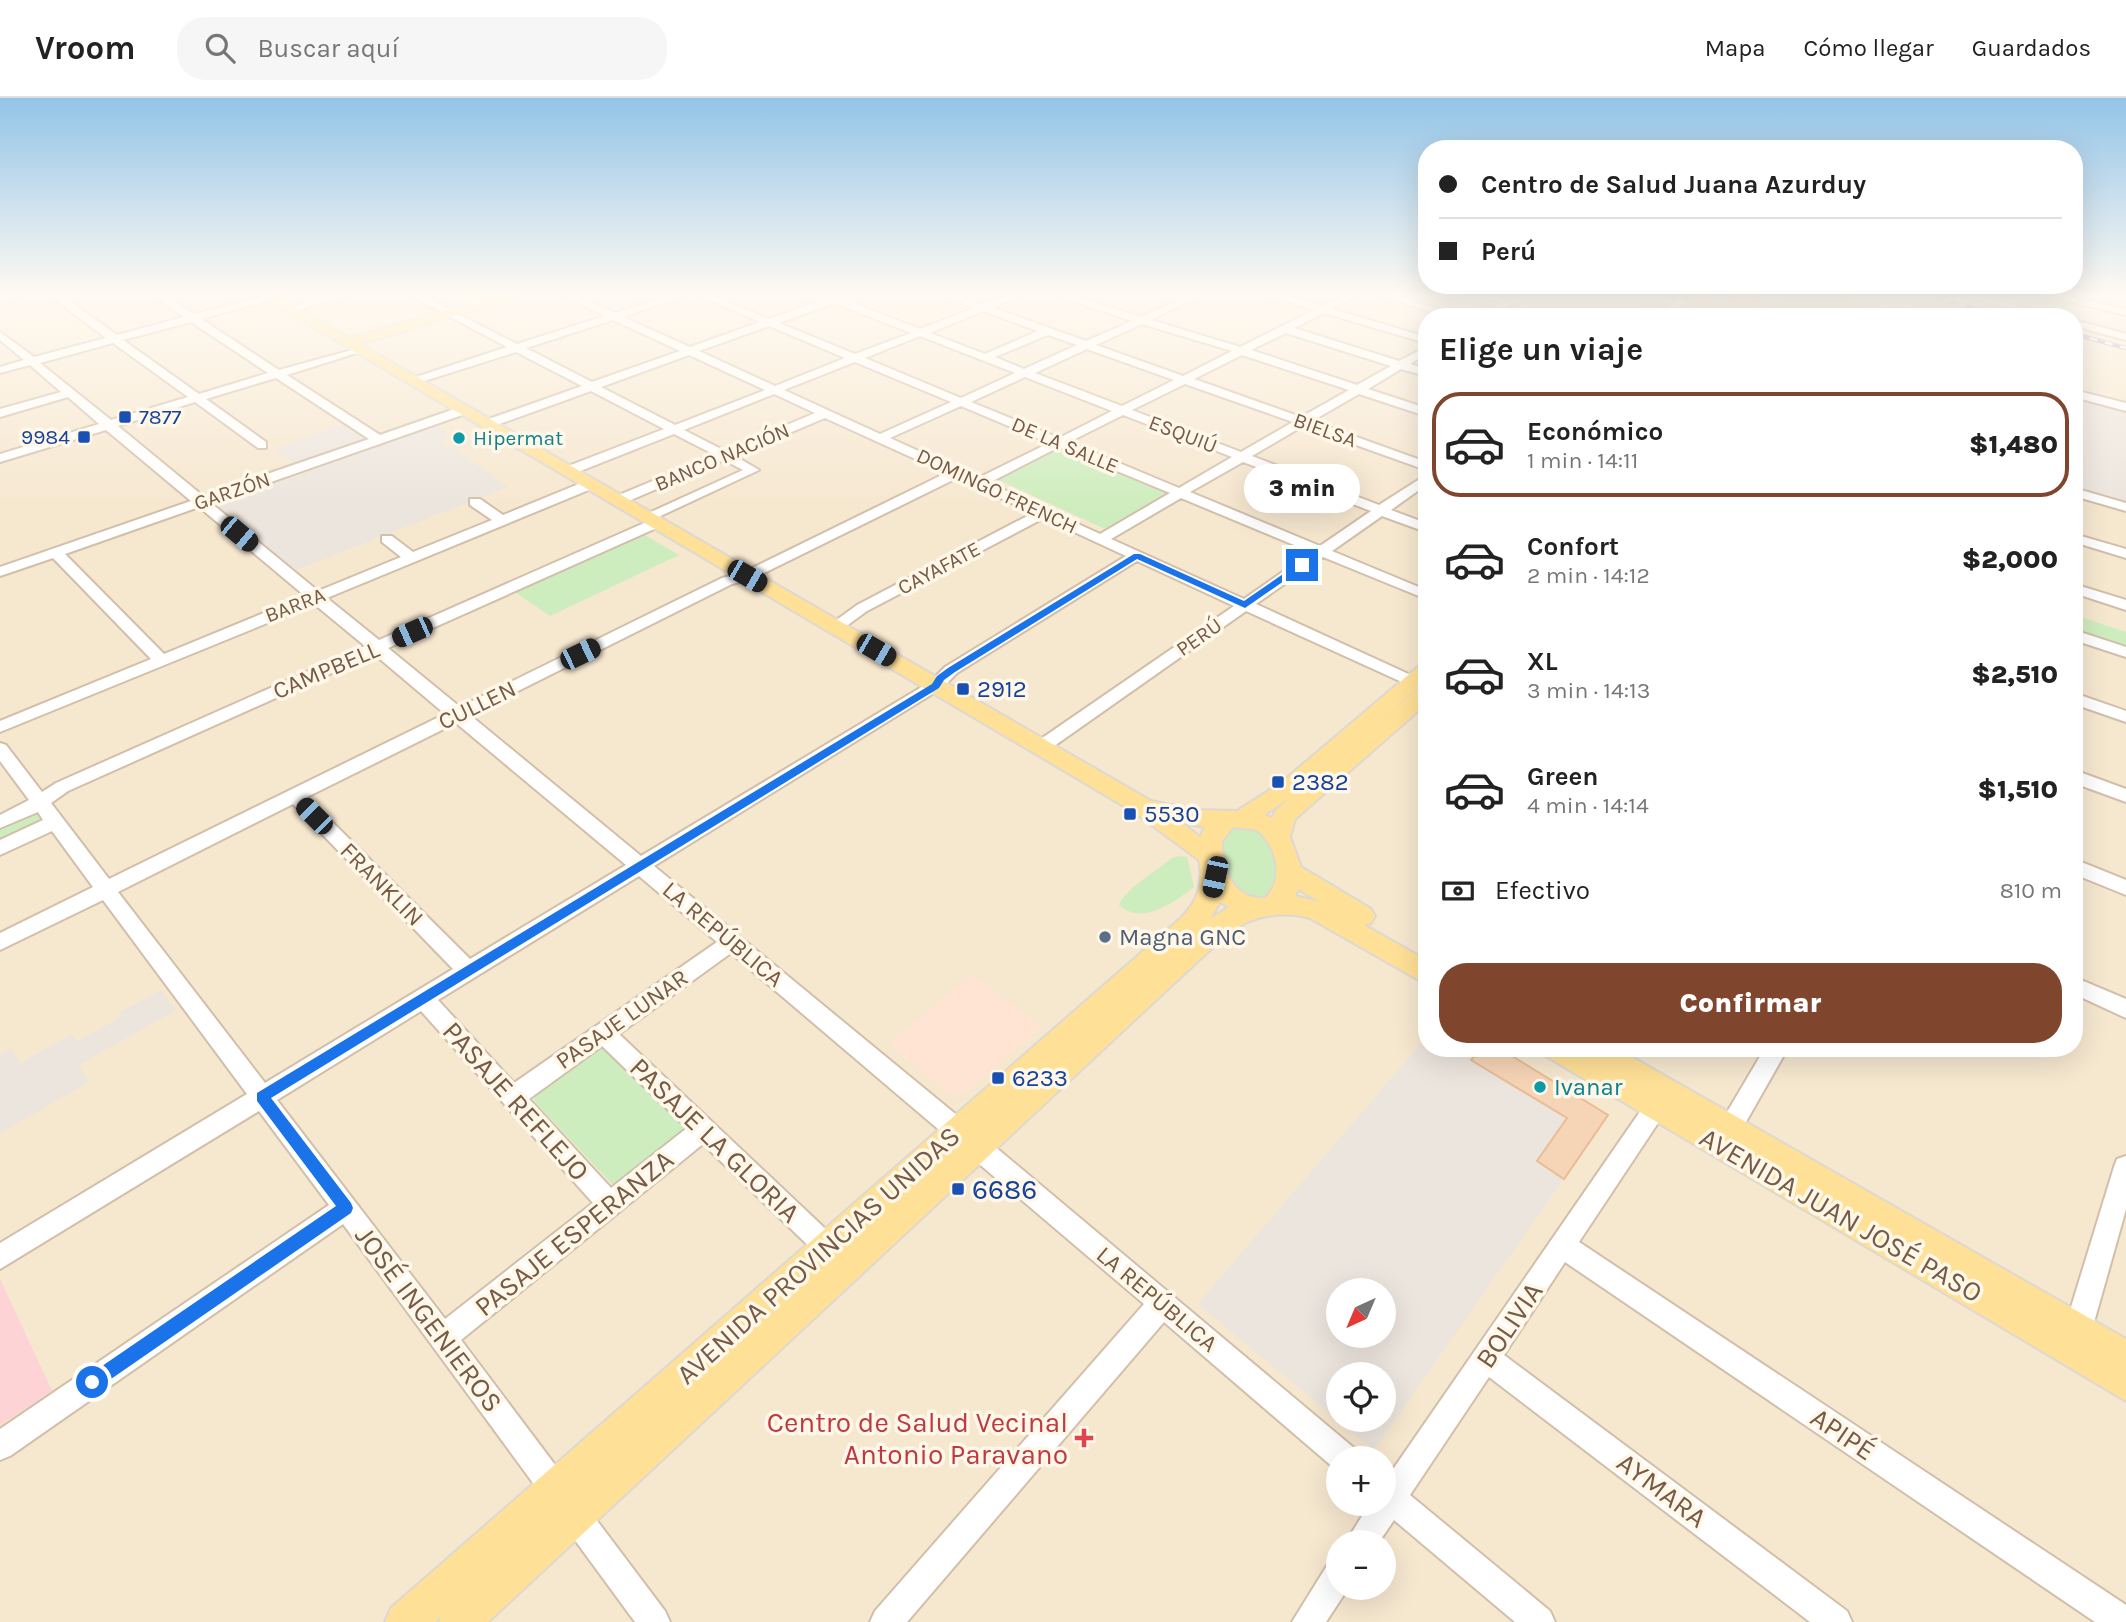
<!DOCTYPE html>
<html lang="es">
<meta charset="utf-8">
<style>
body{margin:0;font-family:Karla,sans-serif;background:#f6f6f6;color:#222;height:100vh;display:flex;flex-direction:column;font-size:26px;white-space:nowrap}
*{box-sizing:border-box;margin:0}
p{font-size:23px;color:#767676}
.icon{flex:none;width:38px;height:38px;fill:none;stroke:currentColor;stroke-width:2;stroke-linecap:round;stroke-linejoin:round}
.map{position:relative;flex:1;overflow:hidden}
.sheet{position:absolute;left:1418px;top:210px;width:665px;height:749px;display:flex;flex-direction:column;background:#fff;border-radius:28px;box-shadow:0 7px 28px #0002}
.sheet>*{flex:none}
.banner{position:absolute;left:1418px;top:42px;width:665px;height:154px;border-radius:28px;box-shadow:0 7px 28px #0002;display:grid;align-content:center;height:154px;padding:0 21px;background:#fff}
.needle{width:46px;rotate:224deg}
.tools{position:absolute;left:1326px;top:1180px;display:grid;gap:14px}
.tools a{display:grid;place-items:center;width:70px;height:70px;border-radius:50%;background:#fff;box-shadow:0 7px 28px #0002;font-size:35px}
.end{position:absolute;width:32px;height:32px;margin:-16px;border:9px solid #1a73e8;background:#fff;box-shadow:0 0 0 4px #fff}
.from{border-radius:50%}
.bubble{position:absolute;height:49px;border-radius:24px;background:#fff;box-shadow:0 7px 28px #0002;font-size:23px;font-weight:800;line-height:49px;text-align:center}
.car{position:absolute;width:21px;height:42px;margin:-21px -10px;border-radius:9px;box-shadow:0 0 5px 2px #0007;background:linear-gradient(#222 24%,#8ab4d8 0 40%,#222 0 76%,#8ab4d8 0 86%,#222 0)}
.banner b{display:flex;align-items:center;gap:24px;height:66px;font-size:26px}
.banner b+b{border-top:2px solid #e0e0e0}
.banner i{width:18px;height:18px;background:#222}
ul{padding:0;list-style:none}
li{display:flex;align-items:center;gap:21px;height:105px;margin:0 14px 10px;padding:0 7px;border:4px solid transparent;border-radius:28px}
li div{flex:1}
li b{display:block;font-size:26px}
li em{font-style:normal;font-weight:800}
li.on{border-color:#80462d}
li>.icon{width:63px;height:63px;stroke-width:1.5}
h2{padding:0 21px;font-size:32px;line-height:84px}
.pay{display:flex;align-items:center;gap:18px;height:77px;padding:0 21px;font-size:26px}
.pay p{margin-inline-start:auto}
.action{display:flex;gap:14px;margin-top:auto;padding:14px 21px}
.action a{flex:1;height:80px;border-radius:28px;background:#80462d;color:#fff;font-size:28px;font-weight:800;line-height:80px;text-align:center}
header{display:flex;align-items:center;gap:42px;box-sizing:border-box;height:98px;padding:0 35px;background:#fff;border-bottom:2px solid #e0e0e0}
header strong{font-size:33px}
nav{display:flex;gap:38px;margin-inline-start:auto;font-size:24px}
.search{width:490px;height:63px;background:#f6f6f6;display:flex;align-items:center;gap:18px;box-sizing:border-box;padding:0 24px;border-radius:28px;color:#767676;font-size:26px}
.map>svg:first-child{display:block}
</style>
<header>
<strong>Vroom</strong>
<div class="search"><svg class="icon" aria-label="search" viewBox="0 0 24 24"><circle cx="10" cy="10" r="6"/><path d="M15 15l6 6"/></svg>Buscar aquí</div>
<nav><a>Mapa</a><a>Cómo llegar</a><a>Guardados</a></nav>
</header>
<div class="map">
<svg width="2126" height="1524" viewBox="0 0 2126 1524">
<rect width="100%" height="100%" fill="#fef5e1"/>
<path fill="#f6e7cf" fill-rule="evenodd" d="M0,197H2126V1524H0ZM1426,219H2074V950H1426ZM1339,1192H1384V1237H1339ZM1339,1276H1384V1321H1339ZM1339,1360H1384V1405H1339ZM1339,1444H1384V1489H1339Z"/>
<polygon fill="#ffe4d4" points="973,877 1041,929 962,997 949,996 888,945"/>
<g fill="#ece5dd" fill-rule="evenodd">
<polygon points="1535,197 1652,197 1619,219 1498,219"/>
<polygon points="1991,197 2028,197 2126,218 2126,236 2074,222 2074,219 2063,219 1989,199"/>
<polygon points="1891,201 1953,219 1870,219"/>
<polygon points="2074,300 2126,314 2126,403 2074,388"/>
<polygon points="343,327 364,341 294,365 274,351"/>
<polygon points="436,327 450,336 444,338 447,341 440,345 445,349 479,337 484,341 456,352 507,389 296,472 213,404"/>
<polygon points="161,892 176,912 78,967 89,984 0,1035 0,957 12,951 20,965 71,937 76,944 121,919 119,915"/>
<path d="M1426,940V950H1499L1608,1017L1374,1352L1198,1206ZM1339,1192H1384V1237H1339ZM1339,1276H1384V1321H1339Z"/>
</g>
<polygon fill="#fdd3d5" points="0,1181 52,1293 0,1327"/>
<g fill="#ceedbe">
<polygon points="1789,197 1855,197 1829,219 1783,219 1766,214"/>
<polygon points="1061,349 1169,394 1105,431 997,381"/>
<polygon points="643,436 679,457 550,518 515,494"/>
<polygon points="2074,517 2126,534 2126,549 2074,531"/>
<polygon points="33,716 40,717 42,722 37,727 0,746 0,727"/>
<polygon points="1232,727 1254,728 1270,740 1280,773 1277,789 1264,802 1256,803 1236,793 1222,767 1220,745"/>
<path d="M1179,758L1187,759L1194,789C1173,805 1142,828 1119,807C1124,792 1159,771 1172,760Z"/>
<polygon points="605,951 685,1029 683,1038 621,1085 612,1086 534,1003 537,993 592,952"/>
</g>
<g fill="#f6d4b6" stroke="#eabc95" stroke-width="2">
<polygon points="1717,197 1767,197 1750,209 1716,201"/>
<polygon points="1481,950 1499,950 1608,1017 1564,1081 1537,1063 1567,1020 1471,962"/>
</g>
<g fill="none" stroke-linecap="round" stroke-linejoin="round">
<g stroke="#d2bfaa" stroke-width="4">
<g id="minor">
<polygon points="0,197 20,197 0,203"/>
<path d="M49,197H60L117,237L184,219L152,197H163L194,216L274,197V201L201,221L279,272L363,249V253L287,277L380,337L460,309H468V315L211,405L318,493L401,459L382,444V438H392L413,454L492,422L470,407V401H480L503,417L586,383H596V389L327,500L379,542L651,422H642L640,419L743,372L724,362L624,405H614V399L715,357L674,336L573,376H563V370L664,331L591,293L491,329H483V323L582,288L516,254L418,285H410V281L507,249L409,197H421L517,246L605,218L562,197H574L615,215L672,197H686L623,219L690,249L760,224L698,197H711L769,221L825,201L818,197H843L845,199L843,201L920,231L974,210L942,197H955L983,206L1008,197H1021L993,210L1086,243L1132,223L1055,197H1069L1141,219L1190,197H1202L1151,222L1240,249L1314,212L1268,197H1283L1322,208L1345,197H1357L1332,211L1426,239V245L1324,215L1294,230L1399,263L1426,249V256L1410,266L1426,271V278L1401,271L1368,291L1426,310V318L1359,296L1312,323L1426,364V372L1303,328L1252,358L1379,407L1426,377V387L1391,412L1426,425V434L1382,418L1332,453L1426,492V501L1323,459L1256,506L1426,584V595L1246,513L1047,653H1035L1032,649L1035,645L1234,508L1137,463L957,575L942,590L654,768L987,1042L1354,1350L1358,1360H1339V1372L1334,1370L1164,1224L907,1524H870L875,1513L1144,1206L731,855L619,936L835,1140L839,1148L835,1156L826,1160L817,1156L703,1046L461,1242L665,1513L670,1524H635L343,1126L10,1358L0,1362V1331L329,1107L259,1013L0,1171V1145L247,996L103,802L0,852V835L93,789L52,733L0,757V742L43,722L38,714L0,730V717L29,702L0,663V645L6,647L42,694L56,685L365,548L314,506L0,634V623L151,561L53,460L0,478V469L191,403L106,332L0,364V356L99,326L68,299L0,319V311L61,294L30,267L0,275V269L24,262L0,242V234L34,259L106,240ZM834,205L911,235L855,256L779,225ZM983,213L1038,233L985,256L930,235ZM613,222L680,253L592,284L526,250ZM191,224L268,275L199,296L123,242ZM1142,226L1232,253L1183,278L1096,247ZM769,228L845,260L775,288L699,253ZM1286,235L1391,268L1357,287L1251,252ZM1048,237L1077,247L1024,271L995,259ZM920,238L1015,275L961,300L865,260ZM113,245L188,299L111,322L40,265ZM1087,251L1174,282L1122,308L1035,275ZM689,257L765,292L675,327L601,289ZM1242,257L1349,292L1301,319L1194,281ZM855,264L951,304L880,336L784,292ZM1025,279L1112,313L1059,340L971,304ZM276,280L369,341L203,398L118,328L195,304L258,350H266V344L206,301ZM1185,286L1293,324L1241,354L1132,312ZM774,296L815,315L725,353L684,332ZM961,308L1049,345L978,380L890,340ZM1123,317L1232,359L1179,390L1069,344ZM825,320L946,375L742,475L722,480L460,609L388,550L661,428V422H652L759,372L735,358ZM1059,349L1170,395L1100,436L989,385ZM1243,364L1371,413L1320,448L1190,394ZM957,380L1033,415L857,507L831,526L828,529L831,532H841L867,513L1044,420L1126,458L945,569L930,584L641,758L470,617L732,486L752,481ZM1181,400L1311,454L1244,501L1111,441ZM199,409L305,498L164,556L65,456ZM374,556L445,616L109,781L51,705L68,693ZM456,625L626,767L470,861L307,699ZM293,706L453,871L265,985L118,794ZM639,778L717,844L514,985L438,902ZM421,913L593,1105L445,1221L277,1002ZM602,948L687,1030L611,1090L529,1001Z"/>
<polygon points="334,197 349,197 291,214 286,211"/>
<polygon points="1377,197 1392,197 1465,219 1448,219"/>
<polygon points="1476,197 1491,197 1507,201 1514,197 1526,197 1491,219 1478,219 1500,205"/>
<polygon points="1684,197 1695,197 1666,219 1654,219"/>
<polygon points="1966,197 1981,197 2057,219 2039,219"/>
<polygon points="2041,197 2058,197 2126,211 2126,217"/>
<polygon points="2074,222 2126,236 2126,242 2074,228"/>
<polygon points="2074,292 2126,305 2126,313 2074,299"/>
<polygon points="2074,390 2126,405 2126,413 2074,398"/>
<polygon points="2074,436 2126,451 2126,460 2074,444"/>
<polygon points="2074,486 2126,502 2126,512 2074,495"/>
<polygon points="2074,532 2126,549 2126,559 2074,542"/>
<polygon points="2074,595 2126,613 2126,624 2074,606"/>
<polygon points="2074,672 2126,691 2126,704 2074,685"/>
<polygon points="2074,761 2126,782 2126,797 2074,776"/>
<polygon points="2074,879 2126,901 2126,920 2074,896"/>
<polygon points="1765,950 1788,950 1738,1038 1730,1041 1712,1038 1708,1031 1712,1024 1723,1021"/>
<polygon points="1656,999 1664,1002 1668,1009 1664,1016 1579,1144 2126,1507 2126,1524 2095,1524 1565,1164 1504,1257 1847,1513 1852,1524 1810,1524 1489,1279 1410,1397 1550,1513 1555,1524 1515,1524 1394,1422 1379,1444 1346,1444 1370,1405 1384,1405 1384,1379 1387,1380 1648,1002"/>
<polygon points="2126,1058 2126,1111 2089,1242 2085,1251 2075,1255 2065,1251 2061,1242 2114,1069 2117,1061"/>
<polygon points="1339,1462 1339,1489 1349,1489 1326,1524 1292,1524 1328,1466"/>
</g>
</g>
<g stroke="#ded8d3" stroke-width="4">
<g id="major">
<path d="M259,197H274L350,240L499,197H517L516,200L360,246L1151,703L1195,712L1237,713L1281,685L1419,568L1426,566V583L1362,639L1419,590L1426,589V606L1295,721L1290,739L1301,769L1371,811L1375,818L1371,825L1364,827L1426,862V884L1417,881L1310,820C1281,812 1252,818 1228,835L488,1524H439L441,1518L435,1524H385L391,1510L1181,820C1198,803 1204,786 1199,762L1134,714ZM1290,700L1276,712L1272,720L1264,717ZM1182,725L1205,729L1200,739ZM1233,729L1257,732C1277,749 1285,781 1265,800C1232,802 1222,769 1222,743ZM1298,791L1320,804L1295,798ZM1220,804L1229,809L1210,821Z"/>
<polygon points="1673,197 1693,197 1773,219 1750,219 1674,200"/>
<polygon points="1855,197 1868,197 1844,219 1830,219"/>
<polygon points="1542,950 1616,950 2126,1241 2126,1303 1546,958"/>
</g>
</g>
<use href="#minor" fill="#fff" fill-rule="evenodd"/>
<use href="#major" fill="#ffe097" fill-rule="evenodd"/>
<g stroke="#b89fc8" stroke-width="4.5">
<g id="rail">
<polyline points="1927,197 2007,219"/>
<polyline points="2074,236 2126,250"/>
</g>
</g>
<use href="#rail" stroke="#fff8e9" stroke-width="2.5" stroke-dasharray="8" stroke-linecap="butt"/>
</g>
<linearGradient id="sky" x2="0" y2="1"><stop stop-color="#93c4e8"/><stop offset="0.48" stop-color="#fffaf2"/><stop offset="1" stop-color="#fffaf2" stop-opacity="0"/></linearGradient>
<rect width="2126" height="410" fill="url(#sky)"/>
<polygon fill="#1a73e8" points="1134,456 1140,456 1244,503 1299,465 1307,467 1245,510 1137,461 955,574 944,582 939,590 271,1000 351,1105 353,1110 351,1115 98,1290 92,1293 86,1290 84,1284 86,1279 336,1108 257,1003 257,995 932,586 937,578 948,570"/>
<g fill="#1a4fb4" stroke="#fff8e9" stroke-width="2.5">
<rect x="118" y="312" width="14" height="14" rx="3.5"/>
<rect x="77" y="332" width="14" height="14" rx="3.5"/>
<rect x="956" y="584" width="14" height="14" rx="3.5"/>
<rect x="1271" y="677" width="14" height="14" rx="3.5"/>
<rect x="1123" y="709" width="14" height="14" rx="3.5"/>
<rect x="991" y="973" width="14" height="14" rx="3.5"/>
<rect x="951" y="1084" width="14" height="14" rx="3.5"/>
</g>
<g fill="#0f9aa8" stroke="#fff8e9" stroke-width="2.5">
<circle cx="459" cy="340" r="7"/>
<circle cx="1540" cy="989" r="7"/>
</g>
<circle fill="#5c6f8a" stroke="#fff8e9" stroke-width="2.5" cx="1105" cy="839" r="7"/>
<path fill="#e0444e" stroke="#fff8e9" stroke-width="2.5" d="M1080.5 1329.5h7v7h7v7h-7v7h-7v-7h-7v-7h7z"/>
<g text-anchor="middle" dominant-baseline="central" stroke-width="7" stroke-linejoin="round" paint-order="stroke">
<g font-size="21" fill="#164399" stroke="#fff8e9" text-anchor="start">
<text x="139" y="319">7877</text>
<text x="70" y="339" text-anchor="end">9984</text>
</g>
<g font-size="21" fill="#775b46" stroke="#fff8e9">
<text transform="translate(1325 332) rotate(20)">BIELSA</text>
<text transform="translate(1183 336) rotate(21)">ESQUIÚ</text>
<text transform="translate(1065 347) rotate(23)">DE LA SALLE</text>
<text transform="translate(722 359) rotate(-23)">BANCO NACIÓN</text>
<text transform="translate(232 393) rotate(-19)">GARZÓN</text>
<text transform="translate(997 393) rotate(25)">DOMINGO FRENCH</text>
<text transform="translate(939 470) rotate(-28)">CAYAFATE</text>
<text transform="translate(295 507) rotate(-21)">BARRA</text>
<text transform="translate(1199 539) rotate(-35)">PERÚ</text>
</g>
<g font-size="21" fill="#0d838f" stroke="#fff8e9" text-anchor="start">
<text x="473" y="340">Hipermat</text>
</g>
<g font-size="24" fill="#775b46" stroke="#fff8e9">
<text transform="translate(326 572) rotate(-23)">CAMPBELL</text>
<text transform="translate(477 607) rotate(-26)">CULLEN</text>
<text transform="translate(382 786) rotate(45)">FRANKLIN</text>
<text transform="translate(723 836) rotate(40)">LA REPÚBLICA</text>
<text transform="translate(622 921) rotate(-35)">PASAJE LUNAR</text>
<text transform="translate(1157 1201) rotate(40)">LA REPÚBLICA</text>
</g>
<g font-size="24" fill="#164399" stroke="#fff8e9" text-anchor="start">
<text x="977" y="591">2912</text>
<text x="1292" y="684">2382</text>
<text x="1144" y="716">5530</text>
<text x="1012" y="980">6233</text>
</g>
<g font-size="24" fill="#4e5e75" stroke="#fff8e9" text-anchor="start">
<text x="1119" y="839">Magna GNC</text>
</g>
<g font-size="24" fill="#0d838f" stroke="#fff8e9" text-anchor="start">
<text x="1554" y="989">Ivanar</text>
</g>
<g font-size="28" fill="#775b46" stroke="#fff8e9">
<text transform="translate(516 1003) rotate(48)">PASAJE REFLEJO</text>
<text transform="translate(715 1042) rotate(44)">PASAJE LA GLORIA</text>
<text transform="translate(1841 1117) rotate(30)">AVENIDA JUAN JOSÉ PASO</text>
<text transform="translate(574 1135) rotate(-39)">PASAJE ESPERANZA</text>
<text transform="translate(818 1157) rotate(-42)">AVENIDA PROVINCIAS UNIDAS</text>
<text transform="translate(429 1221) rotate(53)">JOSÉ INGENIEROS</text>
<text transform="translate(1509 1227) rotate(-56)">BOLIVIA</text>
<text transform="translate(1843 1336) rotate(34)">APIPÉ</text>
<text transform="translate(1662 1392) rotate(37)">AYMARA</text>
</g>
<g font-size="28" fill="#164399" stroke="#fff8e9" text-anchor="start">
<text x="972" y="1091">6686</text>
</g>
<g font-size="28" fill="#be3a42" stroke="#fff8e9" text-anchor="end">
<text x="1068" y="1324">Centro de Salud Vecinal<tspan x="1068" dy="32">Antonio Paravano</tspan></text>
</g>
</g>
</svg>
<div class="tools">
<a><svg class="needle" viewBox="-14 -14 28 28"><path d="M0-13l5 13h-10z" fill="#e53935"/><path d="M0 13l5-13h-10z" fill="#767676"/></svg></a>
<a><svg class="icon" aria-label="locate" viewBox="0 0 24 24"><circle cx="12" cy="12" r="6"/><path d="M12 2v4M12 18v4M2 12h4M18 12h4"/></svg></a>
<a>+</a>
<a>−</a>
</div>
<i class="end from" style="left:92px;top:1284px"></i>
<i class="end" style="left:1302px;top:467px"></i>
<div class="bubble" style="left:1244px;top:366px;width:116px">3 min</div>
<i class="car" style="left:239px;top:436px;rotate:130deg"></i>
<i class="car" style="left:747px;top:478px;rotate:120deg"></i>
<i class="car" style="left:412px;top:534px;rotate:246deg"></i>
<i class="car" style="left:876px;top:552px;rotate:120deg"></i>
<i class="car" style="left:580px;top:556px;rotate:64deg"></i>
<i class="car" style="left:314px;top:718px;rotate:315deg"></i>
<i class="car" style="left:1215px;top:779px;rotate:192deg"></i>
<div class="banner">
<b><i class="from"></i>Centro de Salud Juana Azurduy</b>
<b><i></i>Perú</b>
</div>
<section class="sheet">
<h2>Elige un viaje</h2>
<ul>
<li class="on"><svg class="icon" aria-label="car" viewBox="0 0 24 24"><path d="M5 17H2v-5l4-1 3-4h7l3 4 3 1v5h-3M9 17h6M6 11h13"/><circle cx="7" cy="17" r="2"/><circle cx="17" cy="17" r="2"/></svg><div><b>Económico</b><p>1 min · 14:11</p></div><em>$1,480</em></li>
<li><svg class="icon" aria-label="car" viewBox="0 0 24 24"><path d="M5 17H2v-5l4-1 3-4h7l3 4 3 1v5h-3M9 17h6M6 11h13"/><circle cx="7" cy="17" r="2"/><circle cx="17" cy="17" r="2"/></svg><div><b>Confort</b><p>2 min · 14:12</p></div><em>$2,000</em></li>
<li><svg class="icon" aria-label="car" viewBox="0 0 24 24"><path d="M5 17H2v-5l4-1 3-4h7l3 4 3 1v5h-3M9 17h6M6 11h13"/><circle cx="7" cy="17" r="2"/><circle cx="17" cy="17" r="2"/></svg><div><b>XL</b><p>3 min · 14:13</p></div><em>$2,510</em></li>
<li><svg class="icon" aria-label="car" viewBox="0 0 24 24"><path d="M5 17H2v-5l4-1 3-4h7l3 4 3 1v5h-3M9 17h6M6 11h13"/><circle cx="7" cy="17" r="2"/><circle cx="17" cy="17" r="2"/></svg><div><b>Green</b><p>4 min · 14:14</p></div><em>$1,510</em></li>
</ul>
<div class="pay"><svg class="icon" aria-label="cash" viewBox="0 0 24 24"><path d="M3 7h18v10H3z"/><circle cx="12" cy="12" r="2"/></svg>Efectivo<p>810 m</p></div>
<div class="action"><a>Confirmar</a></div>
</section>
</div>
